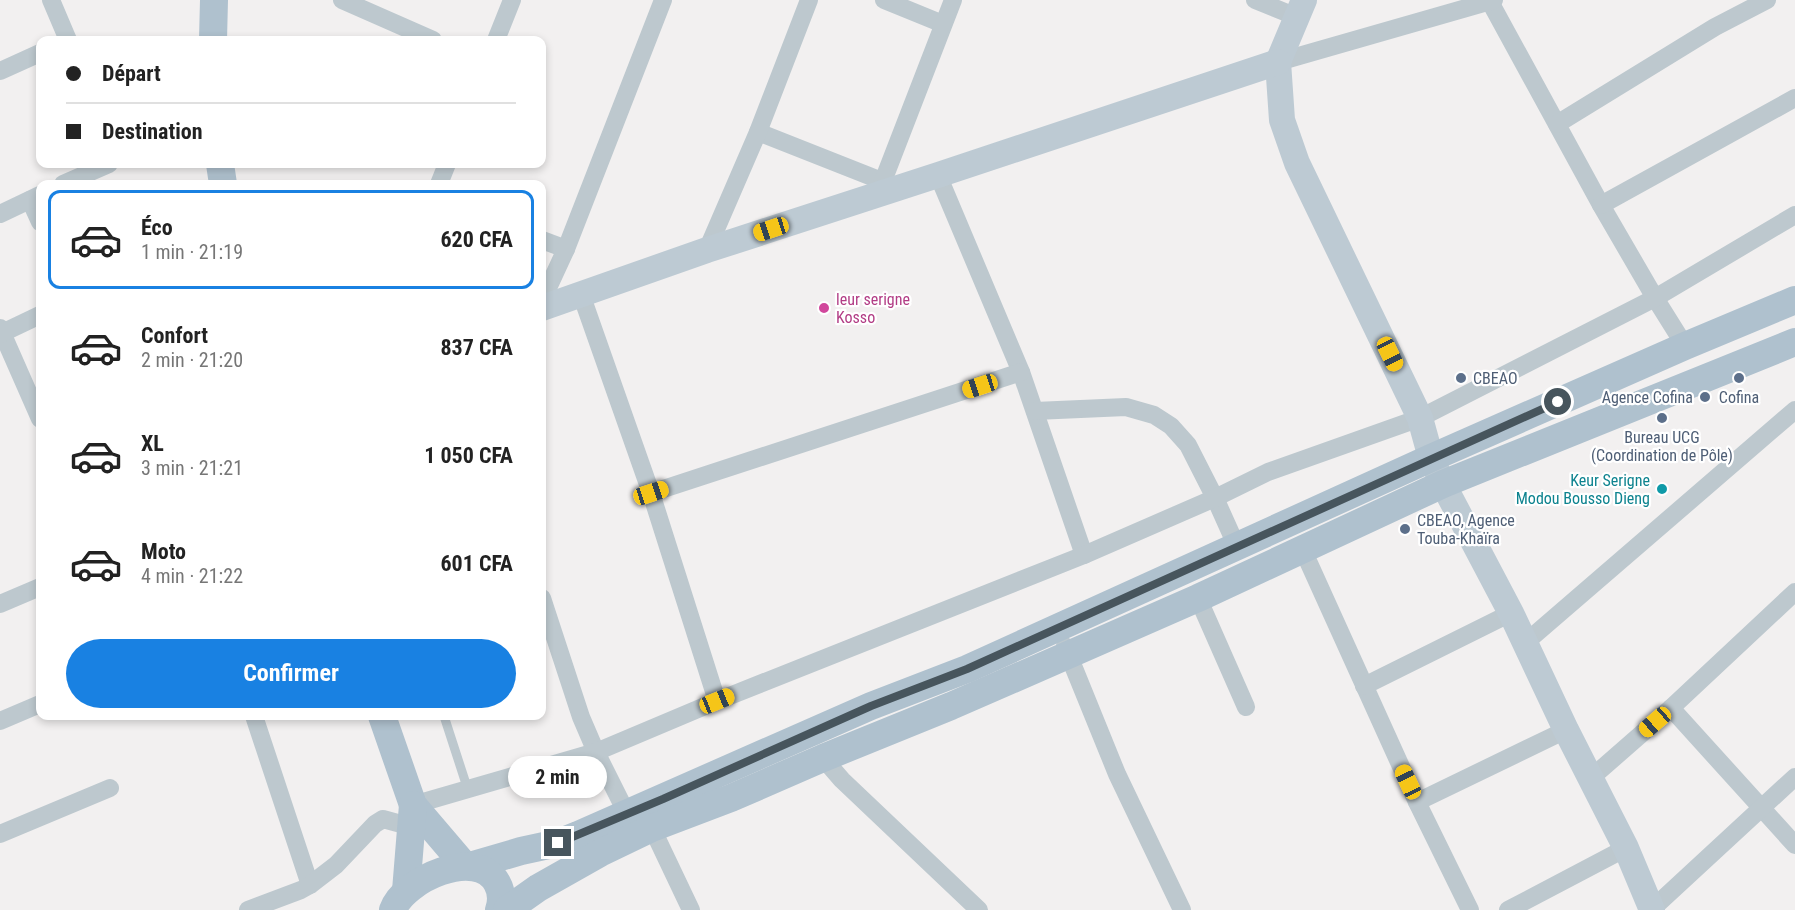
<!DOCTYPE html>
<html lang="fr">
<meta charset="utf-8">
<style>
body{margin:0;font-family:"Roboto Condensed",sans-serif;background:#f6f6f6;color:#222;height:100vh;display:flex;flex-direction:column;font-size:22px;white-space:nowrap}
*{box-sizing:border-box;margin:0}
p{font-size:20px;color:#767676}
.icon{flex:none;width:33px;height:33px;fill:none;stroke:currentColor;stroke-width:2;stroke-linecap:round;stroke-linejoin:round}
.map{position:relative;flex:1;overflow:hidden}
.sheet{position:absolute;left:36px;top:180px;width:510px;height:540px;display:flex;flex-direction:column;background:#fff;border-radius:12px;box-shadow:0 3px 9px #0003}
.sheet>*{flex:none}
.banner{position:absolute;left:36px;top:36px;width:510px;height:132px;border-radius:12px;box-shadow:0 3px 9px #0003;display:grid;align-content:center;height:132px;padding:0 30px;background:#fff}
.end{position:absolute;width:27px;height:27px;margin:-14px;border:8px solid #47555d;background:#fff;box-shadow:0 0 0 3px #fff}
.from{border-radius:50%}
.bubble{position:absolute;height:42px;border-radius:21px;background:#fff;box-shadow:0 3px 9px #0003;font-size:20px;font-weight:700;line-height:42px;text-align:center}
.car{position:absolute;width:18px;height:36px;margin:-18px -9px;border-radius:8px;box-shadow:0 0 4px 2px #0007;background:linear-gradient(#f5c518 24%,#345 0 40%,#f5c518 0 76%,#345 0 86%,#f5c518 0)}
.banner b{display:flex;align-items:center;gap:21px;height:57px;font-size:22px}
.banner b+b{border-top:2px solid #e0e0e0}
.banner i{width:15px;height:15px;background:#222}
ul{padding:10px 0 0;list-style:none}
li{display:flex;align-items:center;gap:18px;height:99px;margin:0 12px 9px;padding:0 18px;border:3px solid transparent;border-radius:12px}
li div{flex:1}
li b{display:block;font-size:22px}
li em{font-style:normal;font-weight:700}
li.selected{border-color:#1981e2}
li>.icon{width:54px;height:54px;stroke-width:1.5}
.button{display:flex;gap:12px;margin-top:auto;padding:12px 30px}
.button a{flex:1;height:69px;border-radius:36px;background:#1981e2;color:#fff;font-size:24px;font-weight:700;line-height:69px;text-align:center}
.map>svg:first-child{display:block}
</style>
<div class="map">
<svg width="1795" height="910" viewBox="0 0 1795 910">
<rect width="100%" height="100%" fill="#f2f0f0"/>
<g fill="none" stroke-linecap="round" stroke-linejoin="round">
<polyline stroke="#bdc8ce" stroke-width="9" points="444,716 468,790"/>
<g stroke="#bdc8ce" stroke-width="18">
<polyline points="51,0 68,40"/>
<polyline points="342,0 433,40"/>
<polyline points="884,0 943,24"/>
<polyline points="1255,0 1297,17"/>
<polyline points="1489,0 1601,205 1655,298 1685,346"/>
<polyline points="496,40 512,0"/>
<polyline points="1278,62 1494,0"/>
<polyline points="0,71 40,53"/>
<polyline points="1557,124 1715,27 1767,0"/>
<polyline points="758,132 882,181"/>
<polyline points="938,175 1021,372 1084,555"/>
<polyline points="63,184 109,164"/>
<polyline points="439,184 447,164"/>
<polyline points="878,194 953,0"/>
<polyline points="30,200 40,222"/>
<polyline points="1601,205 1795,98"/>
<polyline points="0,214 40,195"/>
<polyline points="542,240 566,249"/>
<polyline points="707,250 758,132 809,0"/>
<polyline points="581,294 651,493 717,701"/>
<polyline points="542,301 566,249 663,0"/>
<polyline points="0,328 40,419"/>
<polyline points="0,334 40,315"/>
<polyline points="1035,411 1126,407 1154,415 1171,426 1188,445 1215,498 1237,547"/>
<polyline points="651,493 1021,372"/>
<polyline points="1303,550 1417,802 1470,910"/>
<polyline points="542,598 581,717 596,752 627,814"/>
<polyline points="1198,598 1246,707"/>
<polyline points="0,604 40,587"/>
<polyline points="1525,643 1795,410"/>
<polyline points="1065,646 1117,774 1182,910"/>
<polyline points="1364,686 1511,613"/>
<polyline points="1671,708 1795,845"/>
<polyline points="254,716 310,885"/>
<polyline points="0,721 40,704"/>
<polyline points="823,758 842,780 979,910"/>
<polyline points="1591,778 1671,708 1795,592"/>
<polyline points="1417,802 1566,730"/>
<polyline points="413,805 596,752 717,701 1084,555 1215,498 1268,472 1420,418 1655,298 1795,215"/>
<polyline points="652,828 691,910"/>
<polyline points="0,834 110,788"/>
<polyline points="1652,909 1795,777"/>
<polyline points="248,910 301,890 310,885 336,865 375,824 383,819 412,827"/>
<polyline points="1508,910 1626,848"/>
</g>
<g stroke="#bdcad3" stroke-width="26">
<polyline points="1304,0 1278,62 1282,120 1297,163 1420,418 1431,458 1443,484 1511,613 1566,730 1626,848 1652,910"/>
<polyline points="542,308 707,250 938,175 1278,62"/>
</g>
<g stroke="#afc1ce" stroke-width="28">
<polyline points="213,40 214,0"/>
<polyline points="220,164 223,184"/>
<polyline points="382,716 413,805 465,866"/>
<polyline points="470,866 521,851 558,843 578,835 871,706 967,669 1431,458 1685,346 1795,300"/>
<polyline points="406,891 413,805"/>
<path d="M393,910C403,880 477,846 497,883C502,892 502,901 499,910"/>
<polyline points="507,910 538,888 600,853 652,828 731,798 823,758 951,706 1068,655 1198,598 1443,484 1795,342"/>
</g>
</g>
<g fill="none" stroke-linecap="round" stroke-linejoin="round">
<polyline stroke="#47555d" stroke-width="8" points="558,843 663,799 871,706 967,669 1558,402"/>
</g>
<circle fill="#d1479c" stroke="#fff" stroke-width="2" cx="824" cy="308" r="6"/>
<g fill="#5c6f8a" stroke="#fff" stroke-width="2">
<circle cx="1461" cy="378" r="6"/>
<circle cx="1739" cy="378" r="6"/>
<circle cx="1705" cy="397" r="6"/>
<circle cx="1662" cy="418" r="6"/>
<circle cx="1405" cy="529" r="6"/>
</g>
<circle fill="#0f9aa8" stroke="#fff" stroke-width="2" cx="1662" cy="489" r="6"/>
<g text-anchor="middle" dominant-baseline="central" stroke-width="4.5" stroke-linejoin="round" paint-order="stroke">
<g font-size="16" fill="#b23c85" stroke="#fff" text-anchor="start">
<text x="836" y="299">leur serigne<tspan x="836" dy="18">Kosso</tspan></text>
</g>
<g font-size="16" fill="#4e5e75" stroke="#fff" text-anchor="start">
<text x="1473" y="378">CBEAO</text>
<text x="1693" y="397" text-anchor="end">Agence Cofina</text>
<text x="1739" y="397" text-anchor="middle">Cofina</text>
<text x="1662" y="437" text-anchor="middle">Bureau UCG<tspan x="1662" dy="18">(Coordination de Pôle)</tspan></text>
<text x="1417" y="520">CBEAO, Agence<tspan x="1417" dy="18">Touba-Khaïra</tspan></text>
</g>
<g font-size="16" fill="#0d838f" stroke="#fff" text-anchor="end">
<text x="1650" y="480">Keur Serigne<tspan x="1650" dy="18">Modou Bousso Dieng</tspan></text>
</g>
</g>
</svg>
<i class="end from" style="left:1558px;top:402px"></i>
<i class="end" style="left:558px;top:843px"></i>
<div class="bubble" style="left:508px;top:756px;width:99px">2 min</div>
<i class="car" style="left:771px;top:229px;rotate:252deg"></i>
<i class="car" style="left:1390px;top:354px;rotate:154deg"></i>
<i class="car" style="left:980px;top:386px;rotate:252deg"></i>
<i class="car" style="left:651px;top:493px;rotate:72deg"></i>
<i class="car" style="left:717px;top:701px;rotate:68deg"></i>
<i class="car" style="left:1655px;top:722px;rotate:229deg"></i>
<i class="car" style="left:1408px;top:782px;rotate:335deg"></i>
<div class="banner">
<b><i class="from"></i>Départ</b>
<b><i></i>Destination</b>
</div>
<section class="sheet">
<ul>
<li class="selected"><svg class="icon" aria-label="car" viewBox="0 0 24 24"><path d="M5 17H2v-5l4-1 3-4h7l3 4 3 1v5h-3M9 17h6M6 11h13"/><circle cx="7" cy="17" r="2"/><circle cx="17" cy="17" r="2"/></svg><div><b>Éco</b><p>1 min · 21:19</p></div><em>620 CFA</em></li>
<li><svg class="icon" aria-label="car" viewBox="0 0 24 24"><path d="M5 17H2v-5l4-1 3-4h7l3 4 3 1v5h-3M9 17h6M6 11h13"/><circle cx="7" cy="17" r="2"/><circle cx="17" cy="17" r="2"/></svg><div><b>Confort</b><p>2 min · 21:20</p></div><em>837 CFA</em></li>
<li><svg class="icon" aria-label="car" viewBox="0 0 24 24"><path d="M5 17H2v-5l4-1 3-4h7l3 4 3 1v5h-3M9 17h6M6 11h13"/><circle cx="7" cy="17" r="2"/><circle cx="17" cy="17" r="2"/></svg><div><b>XL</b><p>3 min · 21:21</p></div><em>1 050 CFA</em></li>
<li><svg class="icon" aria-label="car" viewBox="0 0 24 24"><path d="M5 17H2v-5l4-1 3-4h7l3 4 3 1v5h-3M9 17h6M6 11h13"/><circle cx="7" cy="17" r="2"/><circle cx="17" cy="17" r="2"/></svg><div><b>Moto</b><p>4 min · 21:22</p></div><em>601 CFA</em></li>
</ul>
<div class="button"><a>Confirmer</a></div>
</section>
</div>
